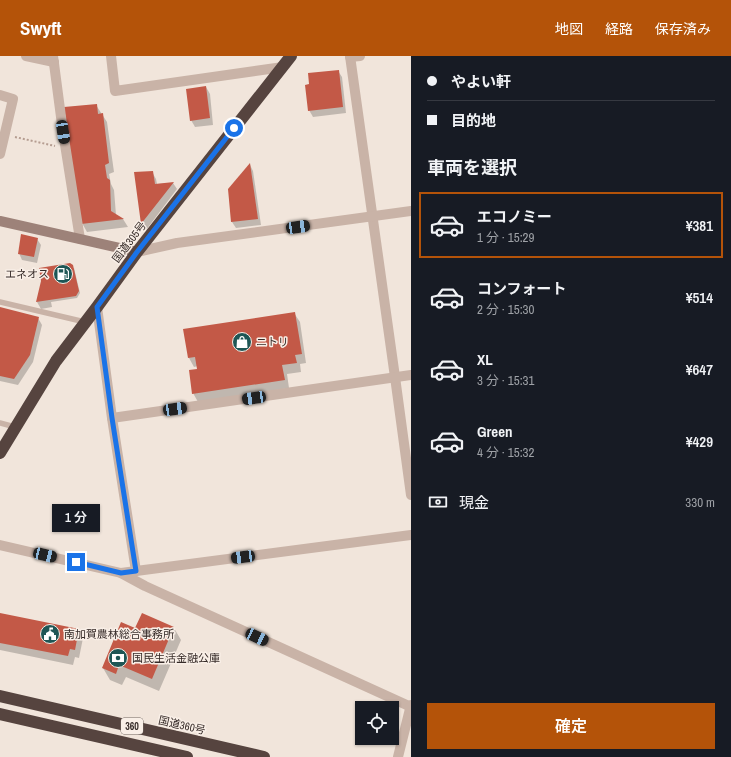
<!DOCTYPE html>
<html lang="ja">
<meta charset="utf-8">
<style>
body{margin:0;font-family:"Archivo Narrow","Noto Sans JP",sans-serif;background:#20242c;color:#f1f3f6;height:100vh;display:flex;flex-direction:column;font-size:15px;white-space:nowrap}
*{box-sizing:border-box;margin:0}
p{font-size:13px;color:#9ea1a6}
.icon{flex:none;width:22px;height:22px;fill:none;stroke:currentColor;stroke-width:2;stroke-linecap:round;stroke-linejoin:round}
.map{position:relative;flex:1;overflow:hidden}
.drawer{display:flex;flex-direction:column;background:#171b24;width:320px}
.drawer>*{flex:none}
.guide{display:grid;align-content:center;height:88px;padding:0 16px;background:#171b24}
.tools{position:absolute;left:355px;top:645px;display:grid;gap:8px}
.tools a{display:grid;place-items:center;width:44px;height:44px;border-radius:0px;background:#171b24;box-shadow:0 1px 3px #0004;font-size:20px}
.end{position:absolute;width:18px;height:18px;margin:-9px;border:5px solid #1a73e8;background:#fff;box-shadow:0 0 0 2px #fff}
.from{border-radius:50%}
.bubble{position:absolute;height:28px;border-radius:0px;background:#171b24;box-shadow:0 1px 3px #0004;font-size:13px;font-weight:600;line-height:28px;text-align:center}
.car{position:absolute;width:12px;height:24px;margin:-12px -6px;border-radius:5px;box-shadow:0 0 3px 1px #0007;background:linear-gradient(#222 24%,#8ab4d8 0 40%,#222 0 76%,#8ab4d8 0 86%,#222 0)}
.guide b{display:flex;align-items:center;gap:14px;height:38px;font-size:15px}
.guide b+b{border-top:1px solid #363941}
.guide i{width:10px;height:10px;background:#f1f3f6}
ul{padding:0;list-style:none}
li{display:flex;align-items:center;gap:12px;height:66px;margin:0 8px 6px;padding:0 8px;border:2px solid transparent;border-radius:0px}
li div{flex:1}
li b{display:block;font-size:15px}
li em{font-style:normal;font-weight:600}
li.active{border-color:#b45309}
li>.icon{width:36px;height:36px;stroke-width:1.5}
h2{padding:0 16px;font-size:18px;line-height:48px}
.pay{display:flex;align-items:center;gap:10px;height:44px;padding:0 16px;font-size:15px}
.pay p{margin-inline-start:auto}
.primary-button{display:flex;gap:8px;margin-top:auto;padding:8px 16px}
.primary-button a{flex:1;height:46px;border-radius:0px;background:#b45309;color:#fff;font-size:16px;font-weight:600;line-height:46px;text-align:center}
header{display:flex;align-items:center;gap:24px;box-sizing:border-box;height:56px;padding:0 20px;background:#b45309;color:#fff}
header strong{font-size:19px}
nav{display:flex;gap:22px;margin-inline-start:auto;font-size:14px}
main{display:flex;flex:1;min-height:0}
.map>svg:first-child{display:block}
</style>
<header>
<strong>Swyft</strong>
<nav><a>地図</a><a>経路</a><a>保存済み</a></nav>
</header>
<main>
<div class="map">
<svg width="411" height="701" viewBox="0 0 411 701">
<rect width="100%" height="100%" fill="#f1e5db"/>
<g fill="#0003">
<polygon points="338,15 342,21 346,57 313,61 309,54"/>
<polygon points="206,31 210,38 213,69 195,71 191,64"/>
<polygon points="96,49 107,66 114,116 109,118 111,128 114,134 116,159 123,163 128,171 87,176 82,167"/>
<polygon points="250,109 253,115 261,169 236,172 232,166"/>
<polygon points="152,116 156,123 157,128 173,127 177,133 146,174 142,168 135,117"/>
<polygon points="37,183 41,189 37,207 22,204 19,197"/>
<polygon points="74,212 80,237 77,242 51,246 52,251 41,253 37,246 42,225"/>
<polygon points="0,252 38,262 42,269 33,306 18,329 0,325"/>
<polygon points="294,257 300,266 306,307 300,308 301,316 287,318 289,332 198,346 193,337 198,314 198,310 194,311 189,302 185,274"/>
<polygon points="0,558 78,574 83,582 79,602 75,601 73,609 0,594"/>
<polygon points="142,559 174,572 181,584 159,635 126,621 122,629 110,624 103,612 136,573"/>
</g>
<g fill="#c35947">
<polygon points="339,14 343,51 308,55 305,29 309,28 308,17"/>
<polygon points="206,30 210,62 190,65 186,33"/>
<polygon points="97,48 98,58 103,57 109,107 105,109 107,122 110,124 111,155 124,163 81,168 64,51"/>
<polygon points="250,107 258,163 231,166 228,133"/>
<polygon points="153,115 155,128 174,126 141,168 134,116"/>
<polygon points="21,178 38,182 34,201 18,198"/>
<polygon points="70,207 73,209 79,235 76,240 36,246 41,225 39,212"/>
<polygon points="0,251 39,261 30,299 14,323 0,320"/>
<polygon points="295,256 302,298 295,299 297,307 282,309 285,324 192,338 189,314 197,313 195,301 188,302 183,273"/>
<polygon points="0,557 79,573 75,594 70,593 68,600 0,587"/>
<polygon points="142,557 174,571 152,623 119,609 116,618 102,612 121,566 135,572"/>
</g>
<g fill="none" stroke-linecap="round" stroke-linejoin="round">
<polyline stroke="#b59d91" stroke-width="2" stroke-dasharray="2 2" stroke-linecap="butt" points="15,81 55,90"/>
<g stroke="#c9b3a7" stroke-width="5.5">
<polyline points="0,246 85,266"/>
<polyline points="0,367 15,371"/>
</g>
<g stroke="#c9b3a7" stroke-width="10">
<polyline points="26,0 54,6"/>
<polyline points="53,0 63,76 80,183"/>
<polyline points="111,0 115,35 283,11"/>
<polyline points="350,0 395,321 411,439"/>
<polyline points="350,1 360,0"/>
<polyline points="0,39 13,43 0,98"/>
<polyline points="137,196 177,187 411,155"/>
<polyline points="97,251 112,362 136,515"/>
<polyline points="112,362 411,319"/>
<polyline points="0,489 121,517 145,530 411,651"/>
<polyline points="121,517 411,479"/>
<polyline points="398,701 411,649"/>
</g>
<polyline stroke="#9d8279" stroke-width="10" points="0,165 137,196"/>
<g stroke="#56443f" stroke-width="12">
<polyline points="0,397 56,305 97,251 137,196 291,0"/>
<polyline points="0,640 264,701"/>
<polyline points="0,658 187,701"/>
</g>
</g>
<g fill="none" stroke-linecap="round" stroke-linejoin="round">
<polyline stroke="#1a73e8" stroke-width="5" points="76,506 121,517 136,515 112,362 97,251 137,196 234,72"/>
</g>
<defs>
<g id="fuel-disc" transform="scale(1)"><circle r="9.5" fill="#1e5655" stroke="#f9efe7"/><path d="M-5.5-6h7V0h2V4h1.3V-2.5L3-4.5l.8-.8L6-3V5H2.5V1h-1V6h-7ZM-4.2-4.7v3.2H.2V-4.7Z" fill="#fff"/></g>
<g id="shop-disc" transform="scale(1)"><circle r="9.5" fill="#1e5655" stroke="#f9efe7"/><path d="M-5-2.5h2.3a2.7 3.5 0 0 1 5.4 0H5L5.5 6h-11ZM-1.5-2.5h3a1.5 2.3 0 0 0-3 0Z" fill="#fff"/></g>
<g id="civic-disc" transform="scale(1)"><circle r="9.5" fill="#1e5655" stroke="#f9efe7"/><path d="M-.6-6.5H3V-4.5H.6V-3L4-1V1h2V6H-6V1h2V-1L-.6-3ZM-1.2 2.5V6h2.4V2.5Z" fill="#fff"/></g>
<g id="bank-disc" transform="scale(1)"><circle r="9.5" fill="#1e5655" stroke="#f9efe7"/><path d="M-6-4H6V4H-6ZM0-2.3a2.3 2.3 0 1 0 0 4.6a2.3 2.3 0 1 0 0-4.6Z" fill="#fff"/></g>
</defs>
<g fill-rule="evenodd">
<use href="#fuel-disc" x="63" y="218"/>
<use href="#shop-disc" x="242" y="286"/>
<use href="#civic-disc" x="50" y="578"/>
<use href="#bank-disc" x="118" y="602"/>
</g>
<g text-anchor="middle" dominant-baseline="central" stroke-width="3" stroke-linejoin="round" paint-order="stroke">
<rect fill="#f9efe7" stroke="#706661" stroke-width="1" x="121" y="662" width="22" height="16" rx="3"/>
<g font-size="10" font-weight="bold" fill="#362b28">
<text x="132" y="670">360</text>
</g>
<g font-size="11" fill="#362b28" stroke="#f9efe7">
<text transform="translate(129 186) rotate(-53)">国道305号</text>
<text transform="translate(182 669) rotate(13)">国道360号</text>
</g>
<g font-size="11" fill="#362b28" stroke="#f9efe7" text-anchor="start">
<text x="49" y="218" text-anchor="end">エネオス</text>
<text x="256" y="286">ニトリ</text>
<text x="64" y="578">南加賀農林総合事務所</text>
<text x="132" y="602">国民生活金融公庫</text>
</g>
</g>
</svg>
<div class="tools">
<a><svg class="icon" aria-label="locate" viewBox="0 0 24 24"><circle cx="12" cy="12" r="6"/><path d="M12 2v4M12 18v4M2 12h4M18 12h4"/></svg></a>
</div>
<i class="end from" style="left:234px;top:72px"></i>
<i class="end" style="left:76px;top:506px"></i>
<div class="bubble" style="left:52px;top:448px;width:48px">1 分</div>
<i class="car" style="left:63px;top:76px;rotate:171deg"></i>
<i class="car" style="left:298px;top:171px;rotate:82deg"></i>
<i class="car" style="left:254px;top:342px;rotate:262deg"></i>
<i class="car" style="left:175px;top:353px;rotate:82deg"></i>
<i class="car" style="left:45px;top:499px;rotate:103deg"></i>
<i class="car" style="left:243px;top:501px;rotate:263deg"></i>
<i class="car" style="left:257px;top:581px;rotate:115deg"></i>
</div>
<section class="drawer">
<div class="guide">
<b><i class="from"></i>やよい軒</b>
<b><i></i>目的地</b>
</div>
<h2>車両を選択</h2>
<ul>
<li class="active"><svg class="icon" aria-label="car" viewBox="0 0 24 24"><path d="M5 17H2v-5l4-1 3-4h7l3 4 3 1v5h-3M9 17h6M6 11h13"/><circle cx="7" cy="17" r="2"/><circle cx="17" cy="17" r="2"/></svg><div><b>エコノミー</b><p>1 分 · 15:29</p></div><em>¥381</em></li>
<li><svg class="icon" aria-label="car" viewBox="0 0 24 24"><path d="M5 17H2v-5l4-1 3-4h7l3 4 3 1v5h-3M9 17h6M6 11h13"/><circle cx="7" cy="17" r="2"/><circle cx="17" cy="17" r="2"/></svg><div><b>コンフォート</b><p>2 分 · 15:30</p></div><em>¥514</em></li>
<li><svg class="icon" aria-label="car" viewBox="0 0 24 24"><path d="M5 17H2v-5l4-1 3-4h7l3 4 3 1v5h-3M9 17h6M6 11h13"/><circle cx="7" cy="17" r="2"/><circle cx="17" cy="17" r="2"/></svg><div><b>XL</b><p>3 分 · 15:31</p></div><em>¥647</em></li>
<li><svg class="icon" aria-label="car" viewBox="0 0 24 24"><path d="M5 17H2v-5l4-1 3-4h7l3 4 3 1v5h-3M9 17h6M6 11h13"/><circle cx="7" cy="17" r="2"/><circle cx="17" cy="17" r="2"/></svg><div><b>Green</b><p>4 分 · 15:32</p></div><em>¥429</em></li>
</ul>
<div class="pay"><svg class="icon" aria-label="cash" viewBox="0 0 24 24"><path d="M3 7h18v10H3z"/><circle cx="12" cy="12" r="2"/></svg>現金<p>330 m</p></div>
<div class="primary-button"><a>確定</a></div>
</section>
</main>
